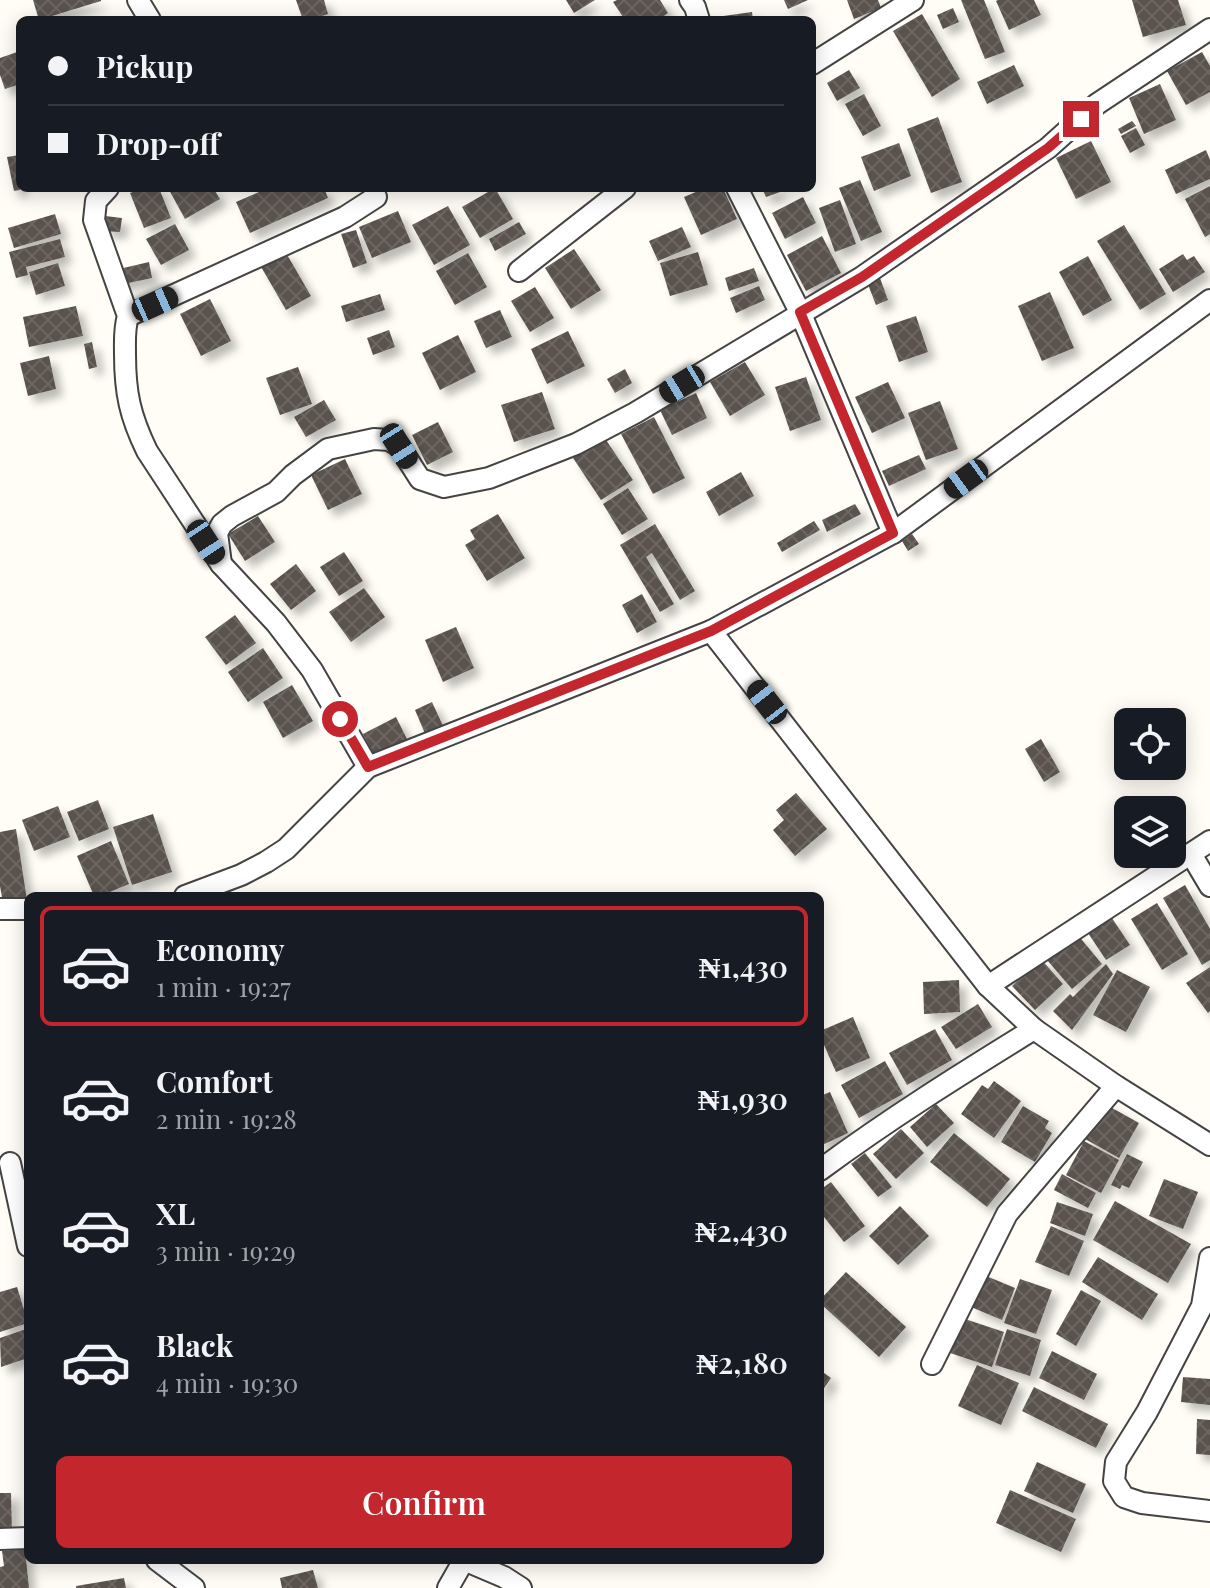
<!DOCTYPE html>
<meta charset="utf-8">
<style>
body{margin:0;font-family:"Playfair Display",serif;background:#20242c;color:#f1f3f6;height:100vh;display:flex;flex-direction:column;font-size:30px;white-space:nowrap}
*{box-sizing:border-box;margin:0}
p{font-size:26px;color:#9ea1a6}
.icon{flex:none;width:44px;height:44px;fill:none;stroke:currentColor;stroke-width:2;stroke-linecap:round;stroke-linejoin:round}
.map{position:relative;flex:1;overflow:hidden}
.drawer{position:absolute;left:24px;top:892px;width:800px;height:672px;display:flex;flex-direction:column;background:#171b24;border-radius:12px;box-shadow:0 4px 20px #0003}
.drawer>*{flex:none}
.guide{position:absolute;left:16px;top:16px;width:800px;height:176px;border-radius:12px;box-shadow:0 4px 20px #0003;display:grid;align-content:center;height:176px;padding:0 32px;background:#171b24}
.controls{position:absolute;left:1114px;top:708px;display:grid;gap:16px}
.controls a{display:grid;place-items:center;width:72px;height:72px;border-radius:12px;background:#171b24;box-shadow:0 4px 20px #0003;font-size:40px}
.end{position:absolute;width:36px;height:36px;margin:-18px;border:10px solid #c4262e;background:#fff;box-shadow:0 0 0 4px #fff}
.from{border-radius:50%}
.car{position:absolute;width:24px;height:48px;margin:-24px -12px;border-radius:10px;box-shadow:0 0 6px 2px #0007;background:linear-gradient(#222 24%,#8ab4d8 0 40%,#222 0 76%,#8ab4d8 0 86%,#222 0)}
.guide b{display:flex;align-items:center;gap:28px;height:76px;font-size:30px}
.guide b+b{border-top:2px solid #363941}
.guide i{width:20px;height:20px;background:#f1f3f6}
ul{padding:14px 0 0;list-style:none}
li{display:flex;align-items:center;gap:24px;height:120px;margin:0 16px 12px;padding:0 16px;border:4px solid transparent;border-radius:12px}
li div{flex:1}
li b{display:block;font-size:30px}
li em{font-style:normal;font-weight:600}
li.active{border-color:#c4262e}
li>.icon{width:72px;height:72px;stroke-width:1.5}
.button{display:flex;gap:16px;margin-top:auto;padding:16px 32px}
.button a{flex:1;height:92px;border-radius:12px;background:#c4262e;color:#fff;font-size:32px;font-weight:600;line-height:92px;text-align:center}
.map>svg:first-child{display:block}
</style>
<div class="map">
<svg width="1210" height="1588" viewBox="0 0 1210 1588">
<defs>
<pattern id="building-cross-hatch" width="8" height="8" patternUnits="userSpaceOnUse" patternTransform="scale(2)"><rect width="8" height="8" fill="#5a524d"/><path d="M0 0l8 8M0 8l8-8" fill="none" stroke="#6d6662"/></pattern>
<filter id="shadow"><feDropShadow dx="7" dy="7" stdDeviation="4" flood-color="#0004"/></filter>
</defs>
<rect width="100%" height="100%" fill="#fffdf5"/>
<g fill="url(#building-cross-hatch)" filter="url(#shadow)">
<polygon points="33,0 101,0 101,1 39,20"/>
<polygon points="296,0 324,0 328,14 309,20 303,20"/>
<polygon points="566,0 595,0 574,13"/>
<polygon points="617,0 660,0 668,13 658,20 625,20 613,2"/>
<polygon points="784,0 808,0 788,9"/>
<polygon points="847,0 878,0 881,8 854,19"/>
<polygon points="961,0 984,0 1005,52 985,59"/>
<polygon points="998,0 1034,0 1041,15 1009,30 996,1"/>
<polygon points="1132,0 1178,0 1186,25 1143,37"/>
<polygon points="953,8 959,22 943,29 937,15"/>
<polygon points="752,12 753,20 709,20 709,18"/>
<polygon points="922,14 960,79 932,97 893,31"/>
<polygon points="20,51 20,84 5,89 0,75 0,58"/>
<polygon points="1202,52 1210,66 1210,92 1186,105 1167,71"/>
<polygon points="1014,65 1024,86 987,104 977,82"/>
<polygon points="849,70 860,88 837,101 827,83"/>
<polygon points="1160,84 1176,120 1144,134 1129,98"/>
<polygon points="864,94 881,126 863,136 845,104"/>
<polygon points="938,117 962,182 931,193 907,129"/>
<polygon points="1132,121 1136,126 1121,134 1118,129"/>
<polygon points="1136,128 1145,145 1130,153 1121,136"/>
<polygon points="1091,141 1111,182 1076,199 1056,158"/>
<polygon points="899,143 911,176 874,191 861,157"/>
<polygon points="1206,150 1210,160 1210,179 1176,194 1165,170"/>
<polygon points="20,155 20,190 14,191 7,157"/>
<polygon points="860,180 882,232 861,241 839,188"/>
<polygon points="1210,186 1210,234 1205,237 1185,199"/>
<polygon points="143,188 159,188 171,218 144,228 130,193"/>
<polygon points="168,188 213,188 220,199 185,219"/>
<polygon points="268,188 324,188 328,198 250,233 236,202"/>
<polygon points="495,188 513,219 480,238 462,207"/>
<polygon points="705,188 723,188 737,219 701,235 684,197"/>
<polygon points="762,188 779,188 780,192 766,197"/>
<polygon points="803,197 816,223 785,239 772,213"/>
<polygon points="840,200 856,244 835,252 819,208"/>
<polygon points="448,206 470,245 434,265 412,225"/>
<polygon points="398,211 411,242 372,258 359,227"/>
<polygon points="55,214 61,234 14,248 8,228"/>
<polygon points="105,216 122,218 120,232 103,231"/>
<polygon points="519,222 526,234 495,251 489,239"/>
<polygon points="175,224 189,250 161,265 146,239"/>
<polygon points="1124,225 1166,294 1140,310 1097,241"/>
<polygon points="682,227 691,247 658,261 649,241"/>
<polygon points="356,230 367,263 353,268 341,234"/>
<polygon points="822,236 841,273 806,291 787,255"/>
<polygon points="60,239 65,257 26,267 28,275 16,278 9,252"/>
<polygon points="574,249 601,290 571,309 545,268"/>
<polygon points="285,251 311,296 286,310 260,265"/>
<polygon points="698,252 708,285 670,296 660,263"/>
<polygon points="468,253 487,287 455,305 436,271"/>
<polygon points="1183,254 1187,260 1194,256 1205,272 1173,292 1159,269"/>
<polygon points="1088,256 1112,300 1083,316 1059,272"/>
<polygon points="149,262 152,278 119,285 115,270"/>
<polygon points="58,263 65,286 36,295 29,272"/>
<polygon points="754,268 759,281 729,291 725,278"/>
<polygon points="880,278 888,300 876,305 867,282"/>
<polygon points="759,286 765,300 736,313 730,298"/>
<polygon points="535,287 554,318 530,332 511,301"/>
<polygon points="1050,292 1074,348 1042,361 1018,306"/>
<polygon points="380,294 385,310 346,322 341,306"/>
<polygon points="210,299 231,341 201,356 180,314"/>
<polygon points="76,306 83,336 29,347 23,317"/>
<polygon points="500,310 512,337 486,348 474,321"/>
<polygon points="916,316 928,352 899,362 886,326"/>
<polygon points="389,330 395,347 373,355 367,338"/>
<polygon points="568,331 585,366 547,384 531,349"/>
<polygon points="458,335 476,372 440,390 422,353"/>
<polygon points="92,342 97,367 89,369 84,344"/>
<polygon points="49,356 56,389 28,396 20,363"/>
<polygon points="745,362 765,395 730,416 710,382"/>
<polygon points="298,367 312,404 280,415 266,378"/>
<polygon points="625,369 632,383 615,393 607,379"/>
<polygon points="806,377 821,420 790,431 775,387"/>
<polygon points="888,382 905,418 872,433 855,397"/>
<polygon points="542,392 555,429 514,442 501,405"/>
<polygon points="696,393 707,418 672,435 660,410"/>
<polygon points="324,400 336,420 306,437 294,417"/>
<polygon points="940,401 958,449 926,460 908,413"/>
<polygon points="654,417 685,478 653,494 621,434"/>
<polygon points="438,422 453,452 427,465 412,435"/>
<polygon points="604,437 633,480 601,500 573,458"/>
<polygon points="919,455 926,469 889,486 882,471"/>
<polygon points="345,459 362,494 328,510 311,475"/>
<polygon points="741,472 754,496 719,516 706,492"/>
<polygon points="628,488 648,519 622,535 603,504"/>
<polygon points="855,504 861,514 827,532 822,520"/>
<polygon points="498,514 525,558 487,581 465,545 475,539 470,530"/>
<polygon points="258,516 275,542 245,561 228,534"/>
<polygon points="814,521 820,530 782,552 777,543"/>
<polygon points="655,524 695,591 680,600 652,553 646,557 674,604 660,612 620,545"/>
<polygon points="912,534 919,544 908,551 902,541"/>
<polygon points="344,552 363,581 339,596 320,567"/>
<polygon points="296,564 316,591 291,610 270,584"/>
<polygon points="364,588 385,617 351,642 329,612"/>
<polygon points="642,594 657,622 637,633 622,605"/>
<polygon points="235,615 256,643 226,665 205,637"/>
<polygon points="456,627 474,668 443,682 425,640"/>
<polygon points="263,648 283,678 248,702 228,672"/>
<polygon points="292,685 313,721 283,738 263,702"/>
<polygon points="432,702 444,728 426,736 415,710"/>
<polygon points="396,717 410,745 377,761 363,734"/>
<polygon points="1041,739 1060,772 1044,782 1025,749"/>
<polygon points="796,793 827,829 795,856 773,830 784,820 776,810"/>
<polygon points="98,800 109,829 79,841 67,812"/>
<polygon points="58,806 70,837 34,851 22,820"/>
<polygon points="153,814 172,872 132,885 113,827"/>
<polygon points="16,829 27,900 3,903 0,886 0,832"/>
<polygon points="111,841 129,884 100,896 94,896 77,856"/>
<polygon points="1185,885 1210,929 1210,960 1202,965 1163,898"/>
<polygon points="1157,903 1188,954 1162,970 1131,919"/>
<polygon points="1112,918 1130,945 1106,960 1088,933"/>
<polygon points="1077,934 1102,964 1072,989 1047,960"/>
<polygon points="1041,959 1063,984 1035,1010 1012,986"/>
<polygon points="1106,964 1113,974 1072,1030 1053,1011 1070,994 1073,997"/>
<polygon points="1210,967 1210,1011 1208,1013 1186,983"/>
<polygon points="1117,970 1150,987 1126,1032 1093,1015"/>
<polygon points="959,980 960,1012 924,1014 923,982"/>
<polygon points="978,1004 992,1027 956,1049 941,1027"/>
<polygon points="853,1017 870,1058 836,1072 820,1036 820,1031"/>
<polygon points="935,1029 952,1060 907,1085 889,1053"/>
<polygon points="885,1061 903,1094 859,1118 841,1085"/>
<polygon points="994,1081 1021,1101 994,1138 961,1114 982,1085 988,1089"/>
<polygon points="830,1092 848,1133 820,1146 820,1096"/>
<polygon points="936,1104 954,1123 927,1147 910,1127"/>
<polygon points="1105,1104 1139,1123 1119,1158 1085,1139"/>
<polygon points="1023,1106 1049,1121 1045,1128 1052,1133 1035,1162 1001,1142"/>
<polygon points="901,1129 924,1153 896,1179 873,1154"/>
<polygon points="954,1133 1010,1179 987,1207 930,1162"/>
<polygon points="1084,1141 1119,1160 1101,1193 1066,1175"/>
<polygon points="865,1153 892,1187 878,1197 851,1164"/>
<polygon points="1127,1154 1143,1162 1129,1188 1122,1185 1120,1189 1111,1185"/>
<polygon points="1062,1174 1096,1193 1088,1208 1054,1190"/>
<polygon points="1164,1179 1198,1192 1183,1229 1149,1216"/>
<polygon points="831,1182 865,1226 844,1242 820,1212 820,1190"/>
<polygon points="1115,1201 1191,1244 1168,1283 1093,1240"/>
<polygon points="1057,1202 1093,1214 1085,1236 1050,1223"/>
<polygon points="900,1206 929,1236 898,1265 869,1236"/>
<polygon points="1051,1226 1084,1241 1069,1276 1035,1262"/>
<polygon points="1098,1257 1158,1294 1142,1320 1082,1282"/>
<polygon points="846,1272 906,1327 879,1357 820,1303 820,1300"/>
<polygon points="984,1275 1015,1288 1002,1320 971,1307"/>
<polygon points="1020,1279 1052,1290 1036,1334 1004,1323"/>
<polygon points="17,1287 28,1323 0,1332 0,1292"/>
<polygon points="1081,1290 1101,1301 1076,1346 1056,1334"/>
<polygon points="962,1318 1004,1332 992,1367 950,1353"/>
<polygon points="26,1329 28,1333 28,1358 1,1367 0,1338"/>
<polygon points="1007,1329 1041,1340 1030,1376 995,1365"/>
<polygon points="1052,1351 1097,1374 1084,1400 1039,1378"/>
<polygon points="977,1365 1019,1383 1001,1425 958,1406"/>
<polygon points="820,1370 831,1378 820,1394"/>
<polygon points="1183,1377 1210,1379 1210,1405 1181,1402"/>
<polygon points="1034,1387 1108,1424 1096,1448 1022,1411"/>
<polygon points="1197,1419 1210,1420 1210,1455 1196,1454"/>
<polygon points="1037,1462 1086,1484 1073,1513 1024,1491"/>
<polygon points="1010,1490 1076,1519 1061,1552 996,1523"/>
<polygon points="0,1493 11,1493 12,1533 0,1533"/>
<polygon points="25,1549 29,1588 0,1588 0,1567 4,1566 2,1551"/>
<polygon points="313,1570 318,1588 282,1588 280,1578"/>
<polygon points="124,1578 126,1588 76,1588 76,1586"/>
</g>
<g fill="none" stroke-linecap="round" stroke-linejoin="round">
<g stroke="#444" stroke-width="24">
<g id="minor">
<polyline points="138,0 150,20"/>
<polyline points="690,0 695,7 699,20"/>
<polyline points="812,64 913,0"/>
<path d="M108,188L96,201L94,220L128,316C124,329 125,341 125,354C125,393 130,416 147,451L221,564L276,623L312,670L368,767"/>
<polyline points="737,188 800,312 893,533"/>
<polyline points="519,271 625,188"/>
<polyline points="128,316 345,217 376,197"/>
<polyline points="221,564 217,533 222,524 232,516 276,492 293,475 328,449 374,439 389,440 399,446 420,479 444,487 489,478 576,444 635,413 862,277 1048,148 1097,104 1210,29"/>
<polyline points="711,631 988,986 1034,1029 1116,1086 1210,1145"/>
<polyline points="1191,854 1210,886"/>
<polyline points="185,896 241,875 266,862 286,849 368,767 711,631 893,533 1210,300"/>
<polyline points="0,909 28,909"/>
<polyline points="988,986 1210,841"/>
<polyline points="10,1163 28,1246"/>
<path d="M820,1170C889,1119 961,1074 1034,1029"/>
<polyline points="1210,1258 1202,1306 1147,1412 1116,1462 1114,1481 1124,1497 1142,1503 1210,1511"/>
<polyline points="932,1364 1007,1214 1116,1086"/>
<polyline points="0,1539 28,1538"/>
<polyline points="157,1560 194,1588"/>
<polyline points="464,1560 504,1577 521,1588"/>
<polyline points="448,1588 464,1560"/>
</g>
</g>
<use href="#minor" stroke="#fff" stroke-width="20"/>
</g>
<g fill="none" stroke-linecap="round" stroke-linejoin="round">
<polyline stroke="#c4262e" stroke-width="10" points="340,719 368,767 711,631 893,533 800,312 862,277 1048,148 1081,119"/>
</g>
</svg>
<div class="controls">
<a><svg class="icon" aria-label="locate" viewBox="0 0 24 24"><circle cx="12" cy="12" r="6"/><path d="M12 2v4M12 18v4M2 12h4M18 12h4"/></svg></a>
<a><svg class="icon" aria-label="layers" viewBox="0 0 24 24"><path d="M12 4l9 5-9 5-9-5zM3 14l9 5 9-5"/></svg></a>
</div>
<i class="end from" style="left:340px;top:719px"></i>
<i class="end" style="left:1081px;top:119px"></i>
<i class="car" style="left:155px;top:304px;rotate:66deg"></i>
<i class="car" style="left:682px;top:384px;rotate:239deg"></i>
<i class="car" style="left:399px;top:446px;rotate:148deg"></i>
<i class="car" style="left:966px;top:479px;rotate:234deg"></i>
<i class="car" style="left:206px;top:542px;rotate:147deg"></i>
<i class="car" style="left:767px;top:702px;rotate:322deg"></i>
<div class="guide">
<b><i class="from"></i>Pickup</b>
<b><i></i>Drop-off</b>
</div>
<section class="drawer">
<ul>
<li class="active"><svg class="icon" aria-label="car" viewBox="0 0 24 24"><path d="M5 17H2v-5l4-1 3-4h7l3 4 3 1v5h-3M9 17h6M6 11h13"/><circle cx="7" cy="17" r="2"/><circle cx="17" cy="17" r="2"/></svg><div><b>Economy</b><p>1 min · 19:27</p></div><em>₦1,430</em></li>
<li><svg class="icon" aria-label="car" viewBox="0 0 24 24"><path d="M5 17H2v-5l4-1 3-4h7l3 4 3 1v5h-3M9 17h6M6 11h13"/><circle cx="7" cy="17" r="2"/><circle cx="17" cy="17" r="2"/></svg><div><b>Comfort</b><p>2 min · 19:28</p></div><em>₦1,930</em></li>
<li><svg class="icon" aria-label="car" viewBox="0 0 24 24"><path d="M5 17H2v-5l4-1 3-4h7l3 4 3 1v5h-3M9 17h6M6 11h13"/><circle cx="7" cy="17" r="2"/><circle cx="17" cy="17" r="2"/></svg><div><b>XL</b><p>3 min · 19:29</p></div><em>₦2,430</em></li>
<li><svg class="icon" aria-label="car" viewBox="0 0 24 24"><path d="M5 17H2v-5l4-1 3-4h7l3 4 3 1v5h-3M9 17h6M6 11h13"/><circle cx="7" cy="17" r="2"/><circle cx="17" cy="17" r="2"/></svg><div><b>Black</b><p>4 min · 19:30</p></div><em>₦2,180</em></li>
</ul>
<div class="button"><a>Confirm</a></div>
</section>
</div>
